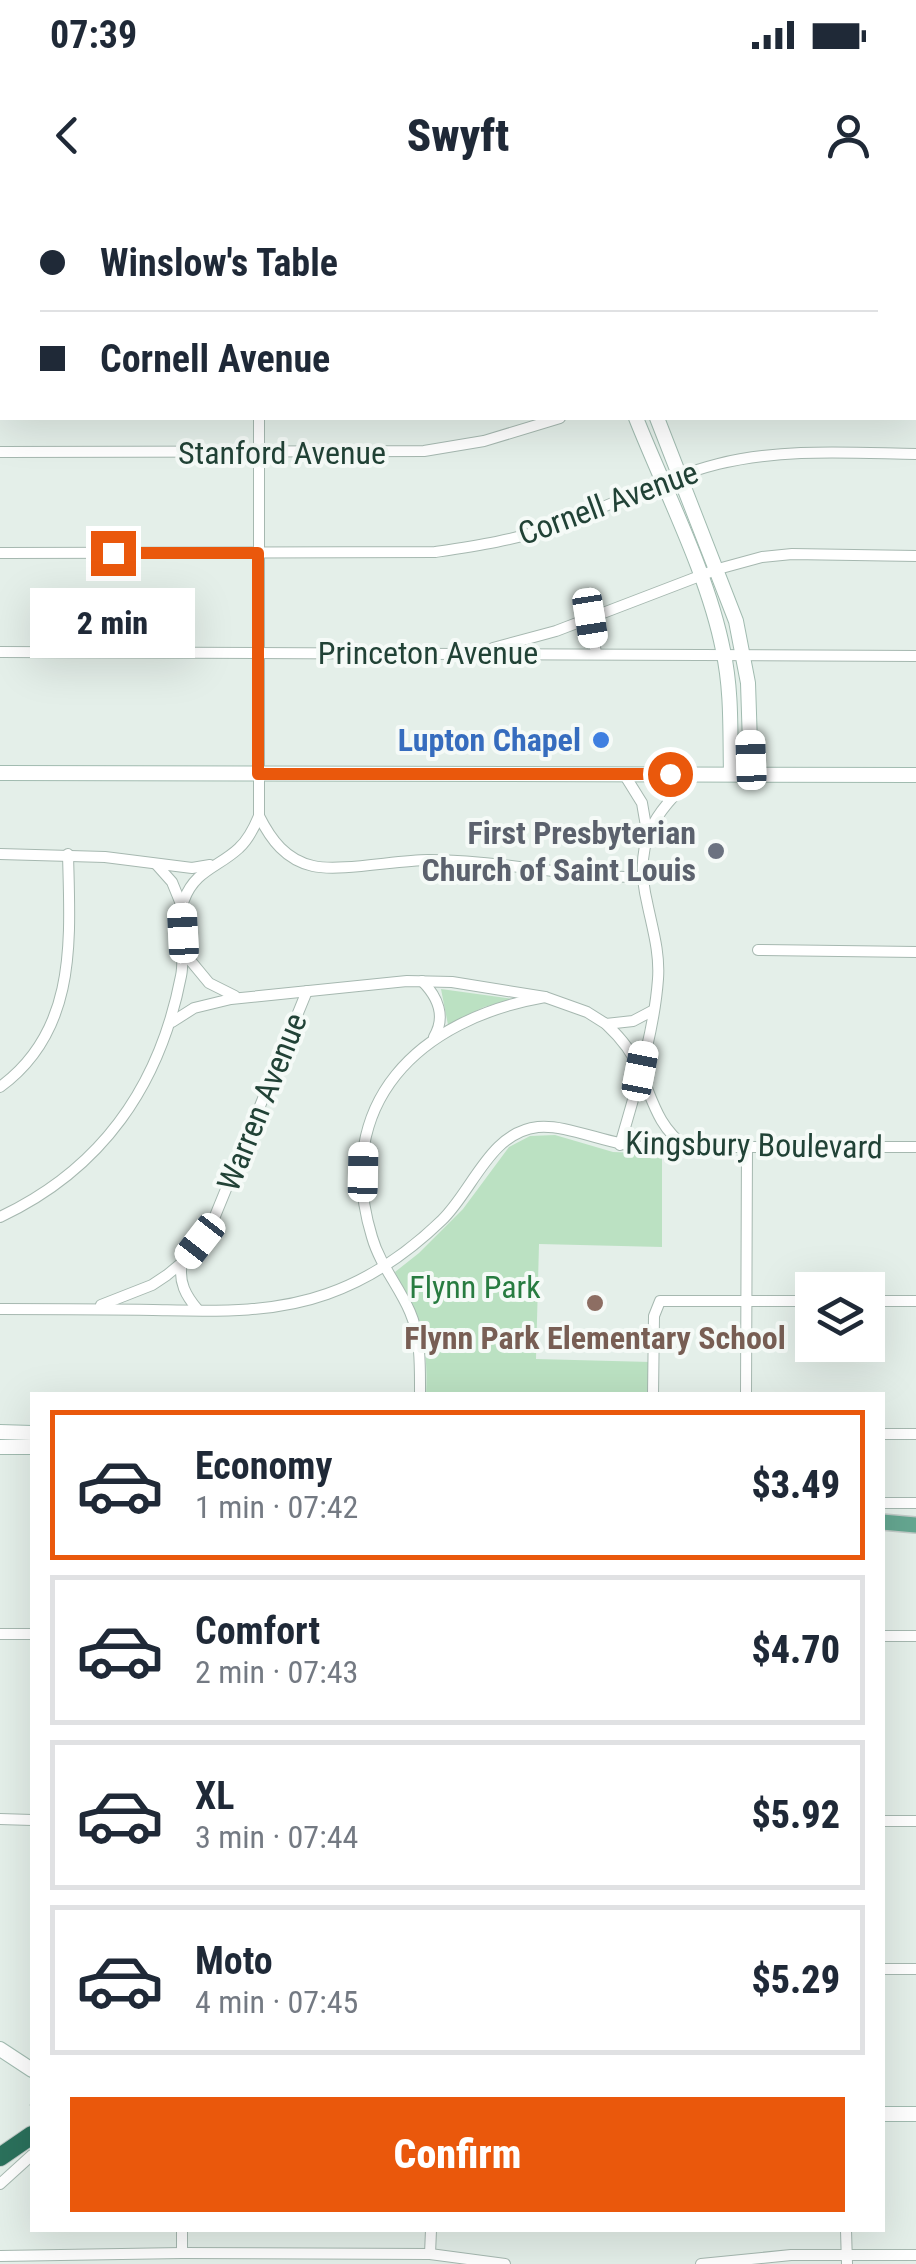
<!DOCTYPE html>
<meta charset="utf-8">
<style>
body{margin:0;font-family:"Roboto Condensed",sans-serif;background:#f6f6f7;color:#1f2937;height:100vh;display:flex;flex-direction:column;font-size:38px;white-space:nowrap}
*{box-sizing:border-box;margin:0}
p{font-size:32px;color:#747a83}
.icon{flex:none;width:55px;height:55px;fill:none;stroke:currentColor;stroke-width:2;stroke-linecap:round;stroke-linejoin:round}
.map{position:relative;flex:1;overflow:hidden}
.details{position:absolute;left:30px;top:1192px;width:855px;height:840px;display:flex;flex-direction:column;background:#fff;border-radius:0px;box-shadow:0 10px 40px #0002}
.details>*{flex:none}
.hud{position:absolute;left:0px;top:0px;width:918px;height:220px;box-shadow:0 10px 40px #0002;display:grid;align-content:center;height:220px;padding:0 40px;background:#fff}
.buttons{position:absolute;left:795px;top:1072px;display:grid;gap:20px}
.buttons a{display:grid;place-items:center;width:90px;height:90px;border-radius:0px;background:#fff;box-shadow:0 10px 40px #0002;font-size:50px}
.end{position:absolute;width:45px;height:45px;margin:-22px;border:12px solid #ea580c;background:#fff;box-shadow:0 0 0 5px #fff}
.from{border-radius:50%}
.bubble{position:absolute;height:70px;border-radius:0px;background:#fff;box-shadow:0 10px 40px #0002;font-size:32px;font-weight:800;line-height:70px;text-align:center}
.car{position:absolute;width:30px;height:60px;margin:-30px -15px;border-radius:12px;box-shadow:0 0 8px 2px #0007;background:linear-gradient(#fff 24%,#345 0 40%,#fff 0 76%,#345 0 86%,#fff 0)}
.hud b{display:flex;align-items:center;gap:35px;height:95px;font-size:38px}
.hud b+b{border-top:2px solid #e0e1e3}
.hud i{width:25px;height:25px;background:#1f2937}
ul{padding:18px 0 0;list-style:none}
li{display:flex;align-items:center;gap:30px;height:150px;margin:0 20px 15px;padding:0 20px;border:5px solid #e0e1e3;border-radius:0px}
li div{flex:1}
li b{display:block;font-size:38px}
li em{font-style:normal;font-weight:800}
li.on{border-color:#ea580c}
li>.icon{width:90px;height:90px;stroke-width:1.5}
.cta{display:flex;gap:20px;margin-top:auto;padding:20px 40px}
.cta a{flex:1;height:115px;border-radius:0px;background:#ea580c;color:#fff;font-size:40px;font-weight:800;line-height:115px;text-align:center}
.status{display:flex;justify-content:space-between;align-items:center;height:70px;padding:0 50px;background:#fff;direction:ltr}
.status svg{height:28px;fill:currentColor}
header{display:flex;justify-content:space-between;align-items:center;height:130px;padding:0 40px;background:#fff;font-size:45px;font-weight:800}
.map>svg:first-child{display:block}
</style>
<div class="status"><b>07:39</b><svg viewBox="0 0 49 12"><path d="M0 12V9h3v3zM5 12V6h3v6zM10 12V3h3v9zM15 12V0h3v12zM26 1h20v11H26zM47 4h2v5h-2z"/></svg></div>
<header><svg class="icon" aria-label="back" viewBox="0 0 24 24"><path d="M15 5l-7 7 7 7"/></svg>Swyft<svg class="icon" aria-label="person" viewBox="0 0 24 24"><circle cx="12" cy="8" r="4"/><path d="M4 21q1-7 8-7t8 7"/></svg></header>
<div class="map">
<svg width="916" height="2064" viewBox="0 0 916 2064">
<rect width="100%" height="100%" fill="#e4efe9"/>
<g fill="#bbe1c2">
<polygon points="441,789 514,799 484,807 448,825"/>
<path d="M555,935L613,952L662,954V1047L539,1044L536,1159L651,1162V1195H426C429,1137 419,1122 395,1072L419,1053L463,1009L509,947L530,936Z"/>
</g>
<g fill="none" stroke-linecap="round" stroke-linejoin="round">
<g stroke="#a6b8b0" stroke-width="12">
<g id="street">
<polyline points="260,0 260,2"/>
<polyline points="0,52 2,52"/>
<polyline points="915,53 916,53"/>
<polyline points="0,151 2,151"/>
<polyline points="915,153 916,153"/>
<polyline points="0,252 424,251 484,241 560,218"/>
<path d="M0,353L435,352C475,346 516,340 555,326C609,307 662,278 718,264C782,248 851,253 916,254"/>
<polyline points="590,418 596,453"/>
<polyline points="493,448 556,431 718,369 762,357 792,354 916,356"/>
<polyline points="0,452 916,456"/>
<polyline points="624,574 642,603 647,632"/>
<path d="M259,616C271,640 286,660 313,666C340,672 397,660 428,660C500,660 570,678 642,677"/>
<polyline points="0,654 105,657 192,668 210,665"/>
<polyline points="156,664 172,682 181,704"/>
<polyline points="758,750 916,752"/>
<polyline points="185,754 209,783 235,796"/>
<path d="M422,781C438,797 446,817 434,837"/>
<polyline points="172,822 194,808 231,799 407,781 452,782 545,797 587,812 606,824 633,821 652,811"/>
<path d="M607,825C621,838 633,853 640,871C653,901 658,927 686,947"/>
<path d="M0,887C78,830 70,739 68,654"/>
<path d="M620,945C635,892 654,834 658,779C660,752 652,727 647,702C633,643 653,612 697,574"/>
<path d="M0,1017C102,969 160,885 181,776C186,752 176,722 184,700C195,670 219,667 239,648C248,640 254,628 259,616V218"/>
<path d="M182,1063C178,1082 186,1096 198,1110"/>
<polyline points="868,1101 916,1101"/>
<polyline points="101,1105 152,1085 167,1075 185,1060 213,1021 307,791"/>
<path d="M0,1109C51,1109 102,1109 153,1110C212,1111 271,1114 327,1094C370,1079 410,1051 442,1020C473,990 490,932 538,927C567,924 609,945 643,947H916"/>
<path d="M420,1195C420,1168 421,1137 410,1112C399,1086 380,1065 372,1037C331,903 419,819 545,797"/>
<polyline points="653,1195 654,1116 660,1101 812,1101"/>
<polyline points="746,1195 747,947"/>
<polyline points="882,1234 916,1234"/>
<polyline points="882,1303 916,1303"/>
<polyline points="0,1434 32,1434"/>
<polyline points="882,1436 916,1436"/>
<polyline points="0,1619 32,1620"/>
<polyline points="882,1621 916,1621"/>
<polyline points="882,1769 916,1769"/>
<polyline points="0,1984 32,1955"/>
<polyline points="182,2030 182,2053"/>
<polyline points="846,2030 847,2064"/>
<polyline points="430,2054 431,2030"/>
<polyline points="0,2056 182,2053 430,2054 505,2064"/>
<polyline points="701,2064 791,2055 916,2055"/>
</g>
</g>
<g stroke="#a1bbb0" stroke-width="16">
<g id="secondary">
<polyline points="608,0 608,2"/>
<polyline points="587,2 587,0"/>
<path d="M636,218C665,291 708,374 723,450C732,491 730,532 731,574"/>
<polyline points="657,218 736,421 748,483 751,574"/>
<polyline points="0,573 916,575"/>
<polyline points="0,1232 32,1233"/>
<polyline points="0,1247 32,1247"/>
<polyline points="0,1849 32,1870"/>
<polyline points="882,1914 916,1914"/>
</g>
</g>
<g stroke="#c1cac7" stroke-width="18">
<polyline id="primary" points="882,1322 916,1325"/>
</g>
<g stroke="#c1cac7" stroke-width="20">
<polyline id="highway" points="0,1957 32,1935"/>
</g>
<use href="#street" stroke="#fff" stroke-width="10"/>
<use href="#secondary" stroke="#fff" stroke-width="14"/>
<use href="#primary" stroke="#65a791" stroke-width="15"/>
<use href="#highway" stroke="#2b715c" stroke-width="18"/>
<polyline stroke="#5c7d71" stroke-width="2.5" points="31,1905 32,1904"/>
</g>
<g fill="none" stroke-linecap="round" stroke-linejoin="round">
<polyline stroke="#ea580c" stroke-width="12" points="113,353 258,353 258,574 670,574"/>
</g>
<circle fill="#3f7fe0" stroke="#f5faf7" stroke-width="4" cx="601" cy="540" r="10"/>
<circle fill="#6b7280" stroke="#f5faf7" stroke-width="4" cx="716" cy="651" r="10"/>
<circle fill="#8d6e63" stroke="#f5faf7" stroke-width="4" cx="595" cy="1103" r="10"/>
<g text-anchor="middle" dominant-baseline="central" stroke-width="8" stroke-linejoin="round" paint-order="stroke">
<g font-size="32" fill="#214236" stroke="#f5faf7">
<text x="282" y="253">Stanford Avenue</text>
<text transform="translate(608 303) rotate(-20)">Cornell Avenue</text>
<text x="428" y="453">Princeton Avenue</text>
<text transform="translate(262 902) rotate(-68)">Warren Avenue</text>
<text transform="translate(754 945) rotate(1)">Kingsbury Boulevard</text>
</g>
<g font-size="32" font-weight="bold" fill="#366cbe" stroke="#f5faf7" text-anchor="end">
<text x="581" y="540">Lupton Chapel</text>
</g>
<g font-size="32" font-weight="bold" fill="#5b616d" stroke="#f5faf7" text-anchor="end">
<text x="696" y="633">First Presbyterian<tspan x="696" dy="37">Church of Saint Louis</tspan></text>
</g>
<g font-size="32" fill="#287c41" stroke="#f5faf7">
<text x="475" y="1087">Flynn Park</text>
</g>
<g font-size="32" font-weight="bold" fill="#785e54" stroke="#f5faf7">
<text x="595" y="1138">Flynn Park Elementary School</text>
</g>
</g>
</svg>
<div class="buttons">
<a><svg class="icon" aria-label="layers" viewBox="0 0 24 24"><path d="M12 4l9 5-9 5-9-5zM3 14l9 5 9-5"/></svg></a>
</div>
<i class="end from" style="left:670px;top:574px"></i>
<i class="end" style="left:113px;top:353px"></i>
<div class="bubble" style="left:30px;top:388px;width:165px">2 min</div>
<i class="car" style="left:590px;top:418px;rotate:171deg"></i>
<i class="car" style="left:751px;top:560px;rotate:358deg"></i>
<i class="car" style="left:183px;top:733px;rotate:357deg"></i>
<i class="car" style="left:640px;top:871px;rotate:11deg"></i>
<i class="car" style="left:363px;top:972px;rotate:1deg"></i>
<i class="car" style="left:200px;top:1041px;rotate:218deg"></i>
<div class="hud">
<b><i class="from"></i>Winslow's Table</b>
<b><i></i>Cornell Avenue</b>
</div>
<section class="details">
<ul>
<li class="on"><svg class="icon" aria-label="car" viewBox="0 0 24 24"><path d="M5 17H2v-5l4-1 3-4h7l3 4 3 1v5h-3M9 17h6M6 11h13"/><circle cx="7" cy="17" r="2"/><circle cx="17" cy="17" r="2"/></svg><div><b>Economy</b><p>1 min · 07:42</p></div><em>$3.49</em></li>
<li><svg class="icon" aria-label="car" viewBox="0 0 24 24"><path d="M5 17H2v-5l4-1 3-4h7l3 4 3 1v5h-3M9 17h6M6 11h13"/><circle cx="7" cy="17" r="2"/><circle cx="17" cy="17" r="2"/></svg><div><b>Comfort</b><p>2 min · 07:43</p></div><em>$4.70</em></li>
<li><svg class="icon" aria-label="car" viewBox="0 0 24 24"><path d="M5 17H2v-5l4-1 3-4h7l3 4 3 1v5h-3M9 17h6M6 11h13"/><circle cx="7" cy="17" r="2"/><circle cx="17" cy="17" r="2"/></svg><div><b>XL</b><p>3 min · 07:44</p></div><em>$5.92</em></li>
<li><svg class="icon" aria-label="car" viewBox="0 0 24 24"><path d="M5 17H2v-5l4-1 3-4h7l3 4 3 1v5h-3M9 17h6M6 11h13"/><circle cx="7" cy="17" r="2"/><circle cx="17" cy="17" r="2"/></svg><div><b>Moto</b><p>4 min · 07:45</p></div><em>$5.29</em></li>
</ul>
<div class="cta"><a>Confirm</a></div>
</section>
</div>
